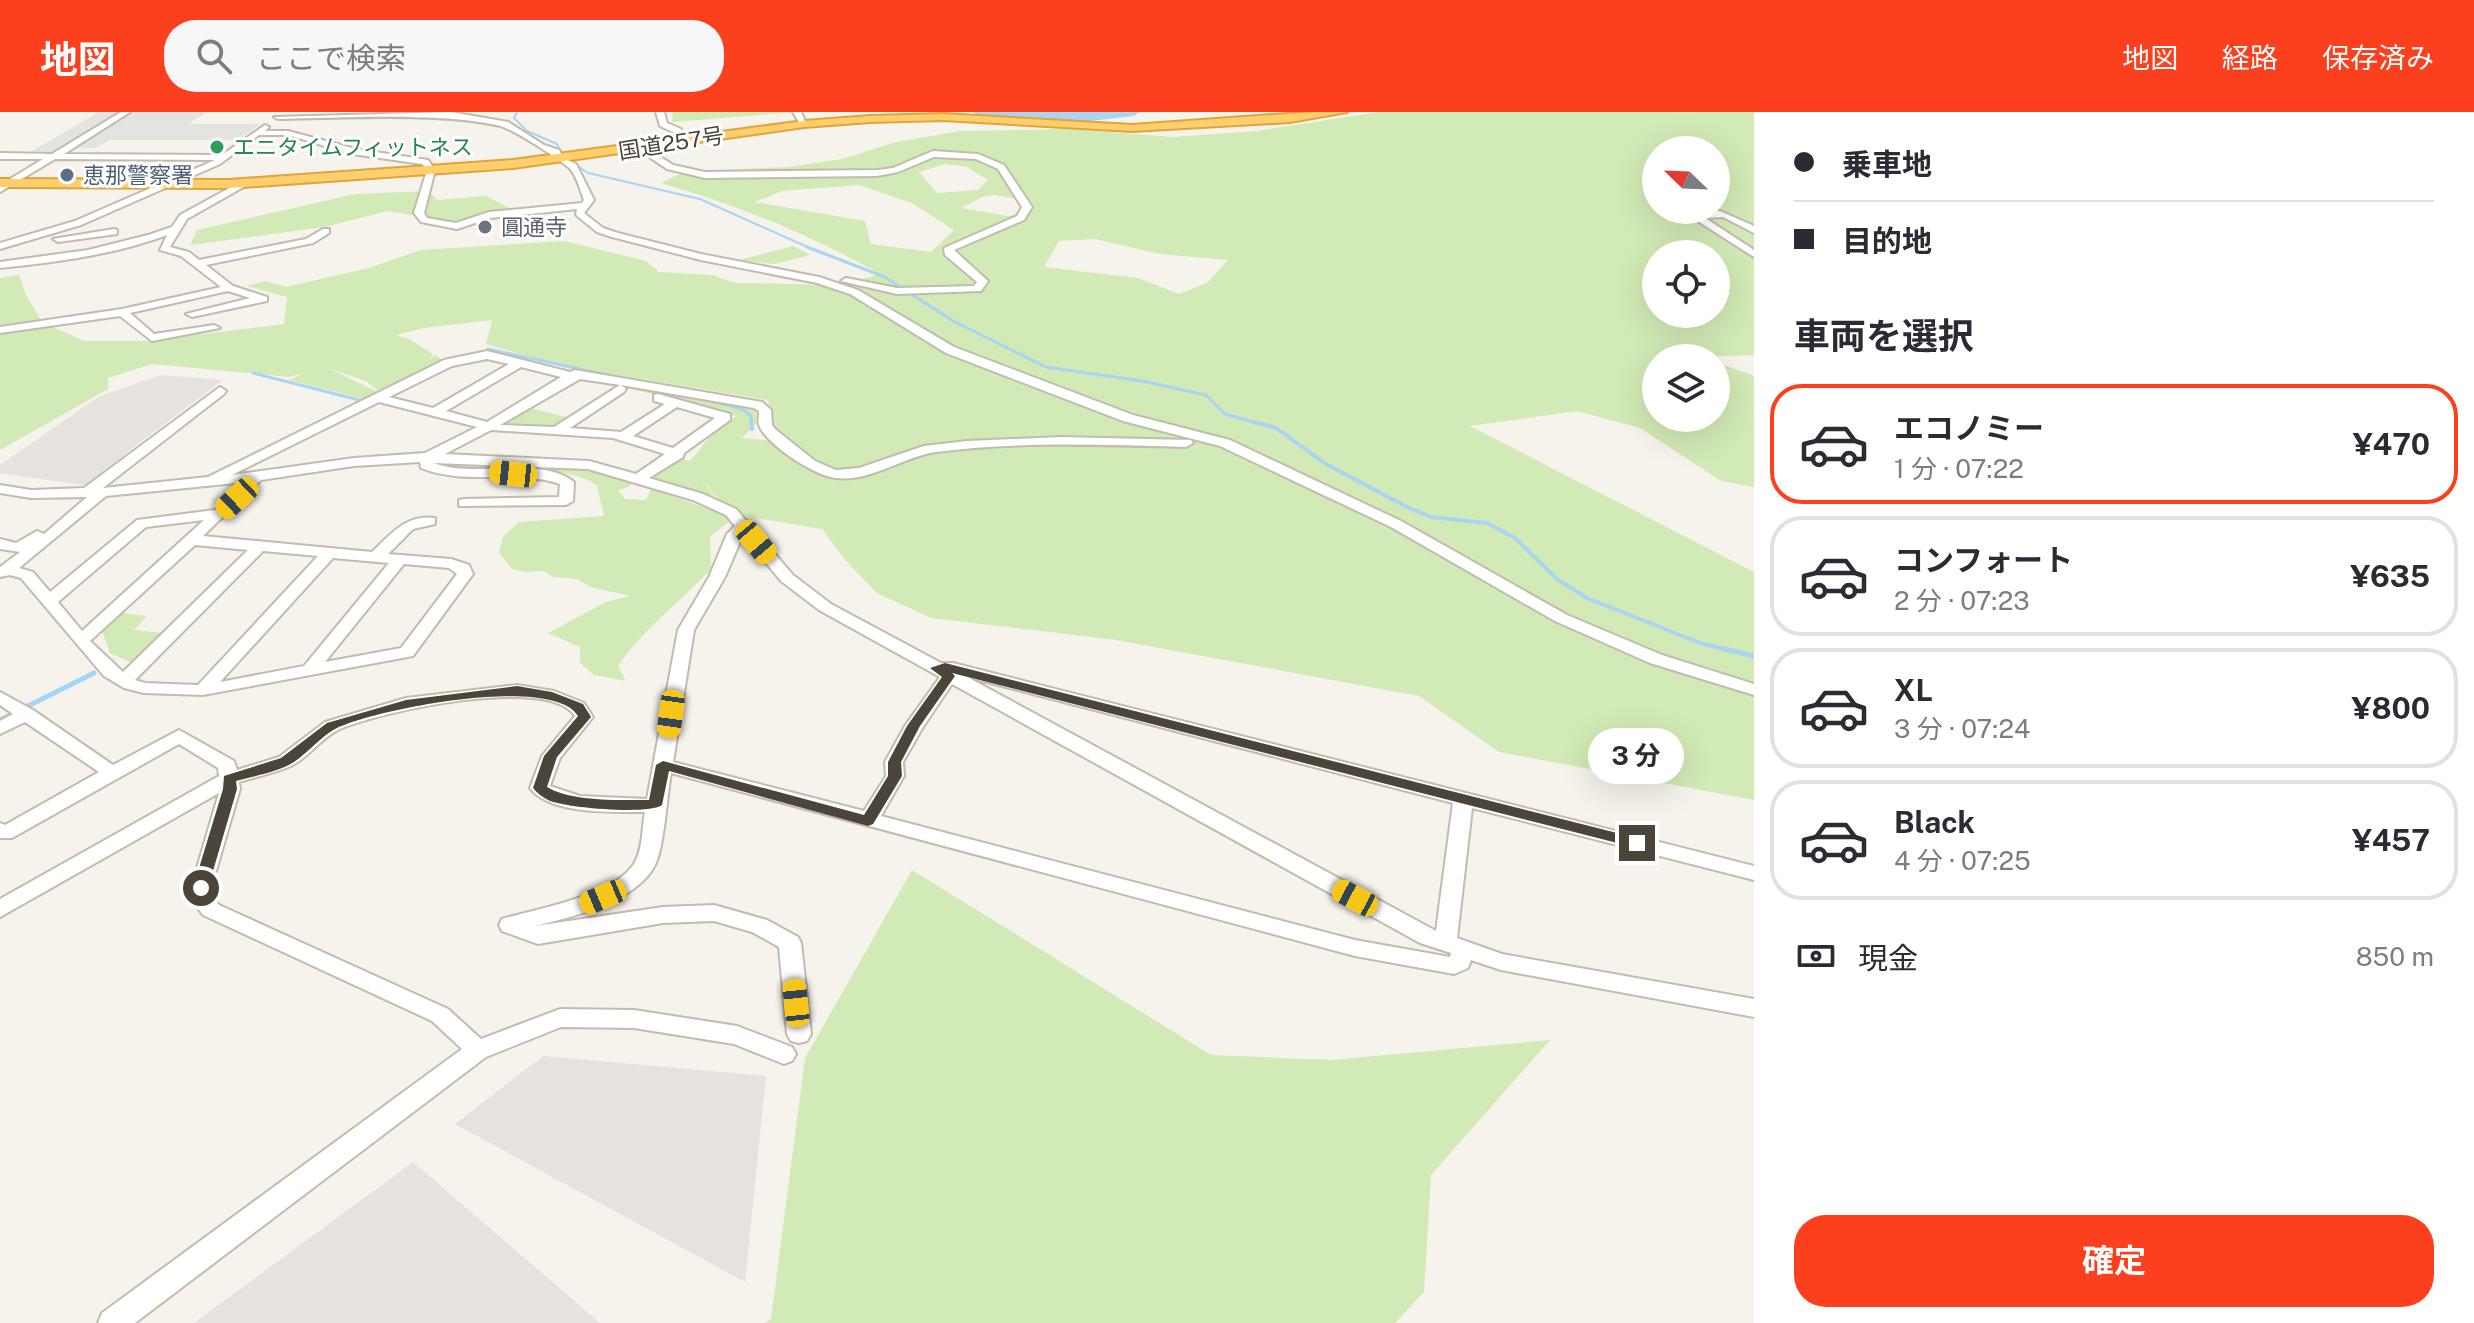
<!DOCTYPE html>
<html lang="ja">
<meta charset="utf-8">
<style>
body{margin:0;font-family:"Public Sans","Noto Sans JP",sans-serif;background:#f7f7f7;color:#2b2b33;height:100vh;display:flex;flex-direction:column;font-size:30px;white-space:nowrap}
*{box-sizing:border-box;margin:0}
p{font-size:26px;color:#7c7c81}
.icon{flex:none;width:44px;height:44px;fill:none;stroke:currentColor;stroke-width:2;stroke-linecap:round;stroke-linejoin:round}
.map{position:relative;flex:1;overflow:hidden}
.details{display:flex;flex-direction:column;background:#fff;width:720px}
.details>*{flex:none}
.banner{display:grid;align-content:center;height:176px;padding:0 40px;background:#fff}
.needle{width:52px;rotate:293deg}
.buttons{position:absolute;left:1642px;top:24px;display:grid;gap:16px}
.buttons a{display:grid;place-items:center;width:88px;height:88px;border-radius:50%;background:#fff;box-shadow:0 8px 32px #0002;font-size:40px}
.end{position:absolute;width:36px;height:36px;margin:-18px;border:10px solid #4b4439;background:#fff;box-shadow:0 0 0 4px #fff}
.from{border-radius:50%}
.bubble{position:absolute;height:56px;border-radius:28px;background:#fff;box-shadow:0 8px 32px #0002;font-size:26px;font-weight:700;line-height:56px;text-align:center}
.car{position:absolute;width:24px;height:48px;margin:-24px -12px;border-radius:10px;box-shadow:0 0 6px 2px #0007;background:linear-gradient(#f5c518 24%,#345 0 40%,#f5c518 0 76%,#345 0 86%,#f5c518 0)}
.banner b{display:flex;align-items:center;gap:28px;height:76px;font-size:30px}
.banner b+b{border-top:2px solid #e1e1e2}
.banner i{width:20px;height:20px;background:#2b2b33}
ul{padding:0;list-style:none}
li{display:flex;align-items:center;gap:24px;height:120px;margin:0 16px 12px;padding:0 24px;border:4px solid #e1e1e2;border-radius:32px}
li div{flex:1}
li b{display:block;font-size:30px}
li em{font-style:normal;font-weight:700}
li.current{border-color:#fc3f1d}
li>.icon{width:72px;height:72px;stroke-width:1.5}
h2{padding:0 40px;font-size:36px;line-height:96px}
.pay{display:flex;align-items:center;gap:20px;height:88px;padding:0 40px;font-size:30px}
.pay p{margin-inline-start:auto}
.primary-button{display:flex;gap:16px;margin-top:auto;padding:16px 40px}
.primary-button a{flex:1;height:92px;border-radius:32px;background:#fc3f1d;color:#fff;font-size:32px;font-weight:700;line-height:92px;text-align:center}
header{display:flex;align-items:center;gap:48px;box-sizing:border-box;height:112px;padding:0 40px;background:#fc3f1d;color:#fff}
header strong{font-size:38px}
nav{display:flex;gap:44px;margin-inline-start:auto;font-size:28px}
.search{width:560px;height:72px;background:#f7f7f7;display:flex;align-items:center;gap:20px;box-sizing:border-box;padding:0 28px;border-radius:32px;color:#7c7c81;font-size:30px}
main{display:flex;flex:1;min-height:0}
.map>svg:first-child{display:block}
</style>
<header>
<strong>地図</strong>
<div class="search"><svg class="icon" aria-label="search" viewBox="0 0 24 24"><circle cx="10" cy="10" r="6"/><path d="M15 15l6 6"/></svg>ここで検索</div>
<nav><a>地図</a><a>経路</a><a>保存済み</a></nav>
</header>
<main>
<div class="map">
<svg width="1754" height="1211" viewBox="0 0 1754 1211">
<rect width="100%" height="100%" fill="#f6f3ec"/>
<g fill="#e6e2dd">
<polygon points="161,263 223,268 131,337 88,374 0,361 0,353 100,284"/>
<polygon points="543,944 766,964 745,1170 455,1012"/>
<polygon points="413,1050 600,1211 194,1211"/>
</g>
<g fill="#d2eab5" fill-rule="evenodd">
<polygon points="673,0 797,0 672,10"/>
<path d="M1379,0H1754V243L1656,246V306H1716V250L1754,264V375L1721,369L1640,316L1577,299L1470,314L1754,460V688L1499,640L1419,584L1116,528L931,506L877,481L846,449L822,417L739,403L710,424L711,457C680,490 643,517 618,554L626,569L594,563L580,551V535L548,521L606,490L630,484L590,475L577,467L553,465L543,459L525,460L512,457L499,440L503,425L519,410L604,404L597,374C576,353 484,356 452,356L450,348L582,353L634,368L629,375L618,378L625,387L646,388L651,377L706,396L718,388L695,357L716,387L653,365L679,345L690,349L714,320L736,304L594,267L751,294L756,298L757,311L742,326L777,329L768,288L562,254L486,232L492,208L424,216L396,223L409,227L433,242L427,250L435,243L442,248L441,251H434L381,281L366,269L328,256L380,281L367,288L289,268L304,261L290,265L152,252L108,266V277L0,338V166L19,163L26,183L42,210L84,229H146L284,212L287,185L247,174L265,169L286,175L369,156L421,138L564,129L646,149L659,160L712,163L735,171L842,173L880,162C811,123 737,93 661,71L686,59L789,55L842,47L896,30L960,19L1068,17L1173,25L1256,19ZM1656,38H1716V98H1656ZM946,52L967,55L988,68L978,78L937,81L919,60ZM859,73L912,91L954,118L931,140L871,132L865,109L755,90L782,79ZM995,83L1022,88L1026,92L1018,102L1008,104L961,96L982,85ZM1095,127L1160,142L1228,148L1208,170L1179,182L1138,166L1044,155L1059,129ZM1656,142H1716V202H1656Z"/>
<polygon points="429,79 437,88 486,84 518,100 456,111 388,99 324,115 190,133 197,118 355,82"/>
<polygon points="793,134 811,143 774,152 739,148"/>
<polygon points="522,294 570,306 550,317 498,314"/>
<polygon points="121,501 147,504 134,518 164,521 132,551 110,541 102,519"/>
<polygon points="912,758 1211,943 1331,948 1550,928 1431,1063 1424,1180 1395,1211 765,1211 771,1207 805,946"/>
</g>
<polygon fill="#e5e3e0" points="99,0 206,0 189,12 260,12 238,28 110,28 96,36 66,36 55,43 25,43"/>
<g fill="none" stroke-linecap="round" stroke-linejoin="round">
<polyline stroke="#a9d4f2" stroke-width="2" points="517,0 514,6 527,19 557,32 563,44 588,61 700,87 812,137"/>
<g stroke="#a9d4f2" stroke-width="3">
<polyline points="807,135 885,165 955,210 1046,255 1142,269 1206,283 1225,302 1261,312"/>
<polyline points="488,237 616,265"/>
<polyline points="253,261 367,290"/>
<polyline points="699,286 742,297 751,304 752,312"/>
</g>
<g stroke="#a9d4f2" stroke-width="4">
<polyline points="751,310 752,317"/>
<polyline points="1254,310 1276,316 1326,352 1409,396 1431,405 1487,411 1515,426 1558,468 1587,486 1700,531 1732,539"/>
</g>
<g stroke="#a9d4f2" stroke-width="5">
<polyline points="1724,537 1754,544"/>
<polyline points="0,608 94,561"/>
</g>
<polygon fill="#a9d4f2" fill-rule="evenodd" points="973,0 1140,0 1134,4 1081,10 979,4"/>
<g stroke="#c2bbae" stroke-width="4">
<g id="minor">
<path d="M121,0H130L64,42L222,43L265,13L269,15L265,19H288L356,37L428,48L435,58L424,101L427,106L456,111L489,100L582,91L584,88C580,78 576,61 568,55C559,47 513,17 500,14C442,0 341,6 278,7L274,5L451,0L508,10L544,33L559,38L564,46L576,52L594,88L584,101L603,116L618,121L701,142L819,165L858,178L954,235L1133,303L1230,328L1401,409L1567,503L1662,543L1754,572V583L1650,551L1555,509L1391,415L1220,334L1123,309L946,241L850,182L817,171L701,148L612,125L597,120L576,103L577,97L490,106L457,117L421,110L414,101L427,58L422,52L352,42L288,23H259L220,52L81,113L0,137V131L75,109L215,48L55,47L0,80V73L43,47H0V41L52,42Z"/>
<polygon points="656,0 664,0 667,11 681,17 687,32 681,32 675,21 660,14"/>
<polygon points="793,0 801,0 807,14 801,14"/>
<polygon points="642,33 673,53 705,60 877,58 893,56 933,39 978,42 1004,53 1032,95 1024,108 954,138 988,169 981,179 897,182 841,169 846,166 897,176 974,174 977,170 945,143 944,136 1017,104 1022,95 998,57 976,47 934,45 898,60 877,64 705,66 667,57 639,38"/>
<path d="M244,68L247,73L187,107L170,135L189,140L199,148L306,127L323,117H329V121L313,131L206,153L233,174L267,185V189L192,205L186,202L250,186L228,179L130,201L154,222L214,213L220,216L152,229L120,204L0,221V215L122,197L221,175L181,144L160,138L167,123C113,143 57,150 0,156V150L88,138L148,123L172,115L180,103Z"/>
<polygon points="1720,99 1754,114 1754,121 1723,105 1705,106 1754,138 1754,145 1693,106 1702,100"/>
<polygon points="114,117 117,118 117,122 58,130 53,127"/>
<path d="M487,239L570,260L575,258L762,290L771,298L772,313L775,317L815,349L836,358L859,356L924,334L967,329L1061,325L1191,328L1193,331L1186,335C1103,333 1018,329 936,340C902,345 871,370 836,366C815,364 772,336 761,317C757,312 759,306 759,299L754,296L621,273L626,277L624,280L570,316L621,320L665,292L654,289V283L658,282L730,302V308L684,341L683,345L649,366L703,382L736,397L793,463L831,492L941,551H953L1754,754V768L1472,696L1457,826L1502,842L1754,887V905L1501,858L1471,848L1468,856L1454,862L1355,844L671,661C667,683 664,736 655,753C636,790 572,805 535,814L663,795L714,793L767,808L798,825L801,831L811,922L807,929L799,931L791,929L787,922L779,835L752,820L714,809L663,811L538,832L502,819L499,813L502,807C536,797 620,783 636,748C643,735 642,714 645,700C615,700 550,703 530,676L542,644L575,604C549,562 379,600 340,617C322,625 309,645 291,654C275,661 256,665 239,670L240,677L211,776L212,784L219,793L448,897L481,927L560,897L634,898L737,914L792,935L796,942L792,949L784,952L734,932L634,916L561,915L486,945L135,1211H98L102,1201L462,937L432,909L203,803L190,785L191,776L219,681L0,805V787L219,664L218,656L179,632L12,726H0V711L5,713L99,660L25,610L0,622V609L13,602L0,593V580L33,598L113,653L179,618L234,649L237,658L279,645L325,610L406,586L517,573L554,579L584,591L593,605L560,646L550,674L580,684L647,687L678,518L709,465L727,422L735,414L726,403L693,388L588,357L434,351C473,367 541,343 574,370L573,389L566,393L459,394V388L464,387L559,385L560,372C515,357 466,374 421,356L420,350L354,354L261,368L203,424L372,440C391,422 406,402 435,406V412L413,417L388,442L451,447L469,453L473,462L413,544L203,583L144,581L124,576L104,564L21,466L10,463L0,465V455L20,440L0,437V427L16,431L37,419L44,422L87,385L31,386L0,381V373L31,378L84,376L220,275L226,279L224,282L103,376L208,365L444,248ZM487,247L509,252L433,296L389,285L452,254ZM521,255L561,265L487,310L446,299ZM580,267L620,273L554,315L500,313ZM379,290L477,315L425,341L354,346L232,363ZM677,295L715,306L673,336L633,324ZM491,318L613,326L665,342L636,362L589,349L445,342ZM246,370L215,398L137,408L50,480L33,460L19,456L106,384ZM204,408L82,519L58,490L146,415ZM743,423L781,469L819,498L940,565L905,614L885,650L886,664L864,699L673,650L694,518L725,465ZM195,433L248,438L123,560L90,529ZM263,439L318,444L198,573L145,571L135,568ZM333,446L389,451L304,554L220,570ZM404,452L449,456L457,462L401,536L325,550ZM967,565L1453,691L1436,819ZM952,572L1420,831L1451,841L1450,845L1355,828L881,704L904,664L903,650L923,615Z"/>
</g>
</g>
<g stroke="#e0a43c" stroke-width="4">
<polygon id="highway" points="1316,0 1347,0 1290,10 1132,19 943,8 870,10 804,15 513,56 229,76 0,75 0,67 229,68 513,48 804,9 870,4 943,2 1132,13"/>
</g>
<use href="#minor" fill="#fff" fill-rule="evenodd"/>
<use href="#highway" fill="#ffcf6e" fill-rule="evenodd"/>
</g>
<path fill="#4b4439" d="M945,551L1637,726L1645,731L1637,736L952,561L955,564L920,614L901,650L902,664L873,712L868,714L669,659L662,693C650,703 564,696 548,688C542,685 537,681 533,676L544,644L578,604C553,562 376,597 337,616C321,624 309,640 294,650C278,660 254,664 236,669L237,677L208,776L201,781L193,776L223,677L224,664L281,646L327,611L406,588L517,574L552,580L583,592L591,605L557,645L547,675C571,690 621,688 649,688L656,653L663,649L864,703L888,664V650L907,614L942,565L930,556Z"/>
<circle fill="#2e9e5b" stroke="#fff" stroke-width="3" cx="217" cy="35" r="8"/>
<circle fill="#5c6f8a" stroke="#fff" stroke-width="3" cx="67" cy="63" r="8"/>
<circle fill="#6b7280" stroke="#fff" stroke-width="3" cx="485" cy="115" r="8"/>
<g text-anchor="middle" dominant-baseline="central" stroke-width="6" stroke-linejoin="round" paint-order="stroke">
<g font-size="22" fill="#4b4439" stroke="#fff">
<text transform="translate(671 31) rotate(-9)">国道257号</text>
</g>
<g font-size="22" fill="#27864d" stroke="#fff" text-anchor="start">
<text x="233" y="35">エニタイムフィットネス</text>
</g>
<g font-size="22" fill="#4e5e75" stroke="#fff" text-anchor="start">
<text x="83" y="63">恵那警察署</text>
</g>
<g font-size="22" fill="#5b616d" stroke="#fff" text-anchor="start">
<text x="501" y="115">圓通寺</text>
</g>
</g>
</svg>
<div class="buttons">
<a><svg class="needle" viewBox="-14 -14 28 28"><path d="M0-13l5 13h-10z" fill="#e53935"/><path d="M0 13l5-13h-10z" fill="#7c7c81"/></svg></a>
<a><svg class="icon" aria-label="locate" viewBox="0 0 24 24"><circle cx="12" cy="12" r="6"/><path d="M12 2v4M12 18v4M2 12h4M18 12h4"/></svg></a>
<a><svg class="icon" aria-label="layers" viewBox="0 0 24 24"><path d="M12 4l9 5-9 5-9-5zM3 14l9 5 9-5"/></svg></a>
</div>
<i class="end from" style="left:201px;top:776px"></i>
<i class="end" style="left:1637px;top:731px"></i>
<div class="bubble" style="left:1588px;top:616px;width:96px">3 分</div>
<i class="car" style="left:513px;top:362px;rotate:276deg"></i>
<i class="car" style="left:237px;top:386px;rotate:227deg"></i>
<i class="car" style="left:756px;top:430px;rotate:140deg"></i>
<i class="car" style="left:671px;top:602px;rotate:188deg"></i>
<i class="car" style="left:603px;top:785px;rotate:247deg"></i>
<i class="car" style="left:1355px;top:786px;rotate:298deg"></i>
<i class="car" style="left:796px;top:891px;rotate:354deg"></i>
</div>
<section class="details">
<div class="banner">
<b><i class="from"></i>乗車地</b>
<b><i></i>目的地</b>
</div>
<h2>車両を選択</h2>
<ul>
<li class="current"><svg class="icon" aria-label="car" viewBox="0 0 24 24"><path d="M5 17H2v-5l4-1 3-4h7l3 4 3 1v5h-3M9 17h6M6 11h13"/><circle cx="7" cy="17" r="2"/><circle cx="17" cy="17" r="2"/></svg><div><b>エコノミー</b><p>1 分 · 07:22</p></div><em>¥470</em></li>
<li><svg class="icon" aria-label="car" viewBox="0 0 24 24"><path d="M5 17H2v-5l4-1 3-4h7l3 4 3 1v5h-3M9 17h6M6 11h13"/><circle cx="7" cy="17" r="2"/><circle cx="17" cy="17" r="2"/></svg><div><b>コンフォート</b><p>2 分 · 07:23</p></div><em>¥635</em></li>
<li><svg class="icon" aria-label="car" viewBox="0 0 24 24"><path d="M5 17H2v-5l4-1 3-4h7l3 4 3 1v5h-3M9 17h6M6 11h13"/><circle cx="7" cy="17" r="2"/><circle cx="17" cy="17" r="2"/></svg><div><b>XL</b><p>3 分 · 07:24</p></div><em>¥800</em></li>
<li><svg class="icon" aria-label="car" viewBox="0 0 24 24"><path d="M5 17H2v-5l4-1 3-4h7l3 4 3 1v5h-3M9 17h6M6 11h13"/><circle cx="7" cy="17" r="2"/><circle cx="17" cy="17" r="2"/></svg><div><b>Black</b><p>4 分 · 07:25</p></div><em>¥457</em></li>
</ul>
<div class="pay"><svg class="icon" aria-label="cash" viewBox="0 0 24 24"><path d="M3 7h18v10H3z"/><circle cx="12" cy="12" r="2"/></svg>現金<p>850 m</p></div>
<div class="primary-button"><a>確定</a></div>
</section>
</main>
